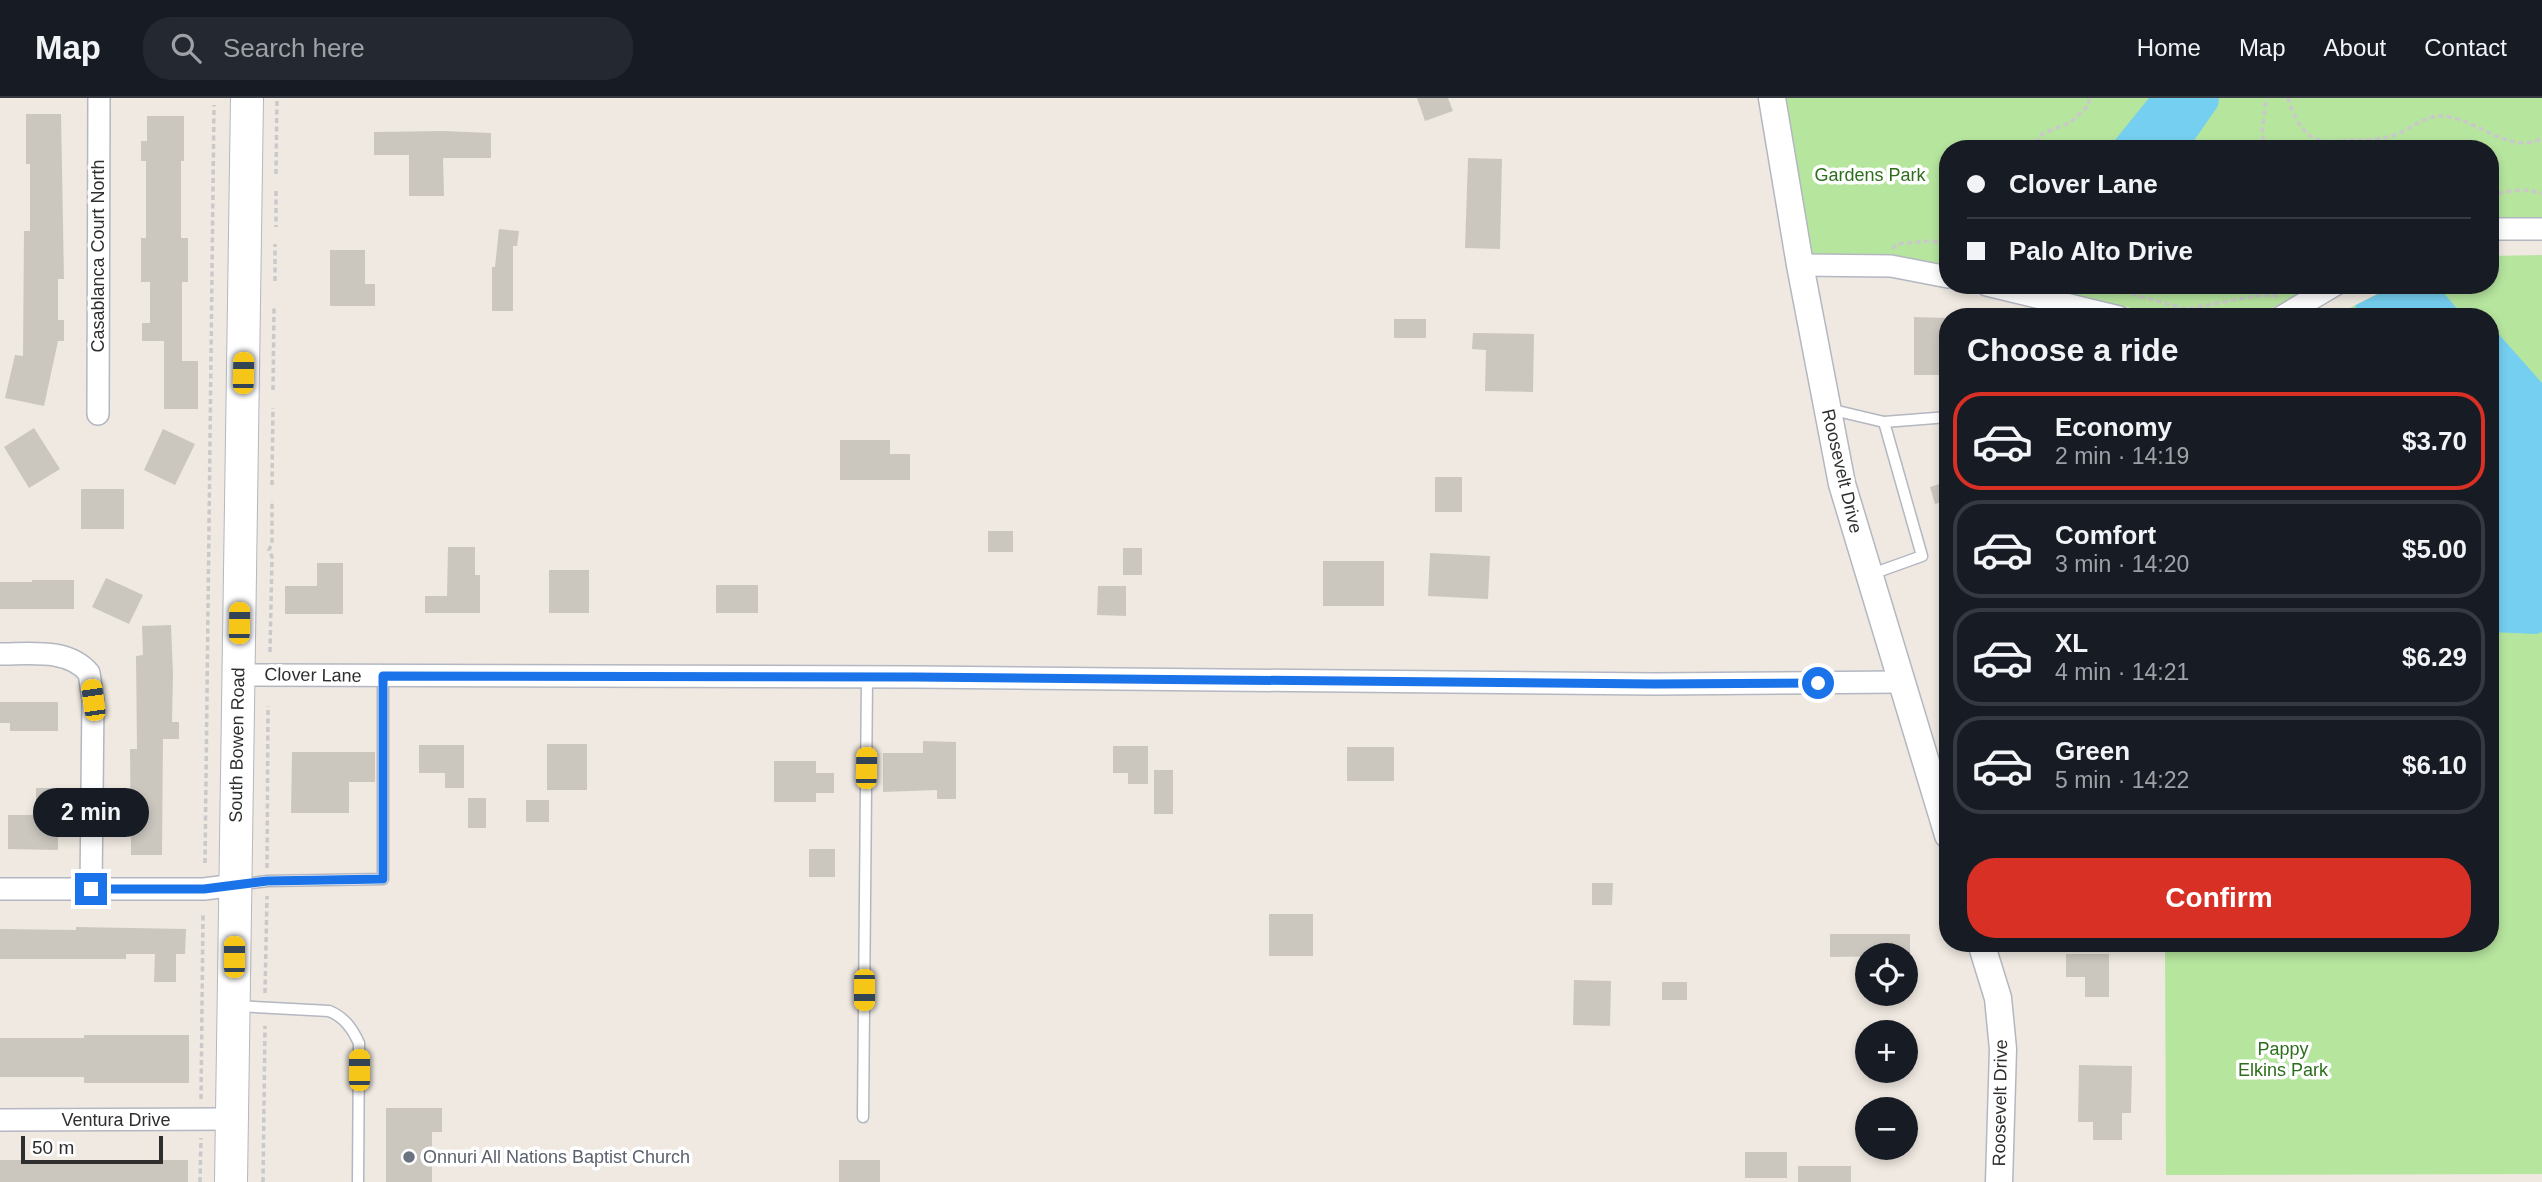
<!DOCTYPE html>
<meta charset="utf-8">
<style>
body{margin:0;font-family:Helvetica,sans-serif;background:#242831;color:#f1f3f6;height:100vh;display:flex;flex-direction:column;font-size:26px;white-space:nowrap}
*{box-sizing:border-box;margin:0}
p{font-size:23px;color:#9ea1a6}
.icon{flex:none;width:38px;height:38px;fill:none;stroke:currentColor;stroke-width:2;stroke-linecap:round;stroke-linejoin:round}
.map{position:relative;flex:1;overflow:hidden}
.drawer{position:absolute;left:1939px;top:210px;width:560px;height:644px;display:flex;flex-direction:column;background:#171b24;border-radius:28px;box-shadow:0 4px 10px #0003}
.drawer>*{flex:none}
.banner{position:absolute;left:1939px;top:42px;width:560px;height:154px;border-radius:28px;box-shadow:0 4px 10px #0003;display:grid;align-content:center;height:154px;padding:0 28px;background:#171b24}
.controls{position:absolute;left:1855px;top:845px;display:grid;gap:14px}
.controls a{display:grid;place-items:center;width:63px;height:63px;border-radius:50%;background:#171b24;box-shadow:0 4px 10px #0003;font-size:35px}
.scale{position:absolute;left:21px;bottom:18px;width:142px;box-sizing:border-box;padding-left:7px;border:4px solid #2e2e2e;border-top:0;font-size:19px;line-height:24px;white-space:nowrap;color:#2e2e2e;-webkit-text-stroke:5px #fff;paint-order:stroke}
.end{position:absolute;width:32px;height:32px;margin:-16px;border:9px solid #1a73e8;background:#fff;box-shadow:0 0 0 4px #fff}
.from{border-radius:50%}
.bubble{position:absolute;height:49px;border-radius:24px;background:#171b24;box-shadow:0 4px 10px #0003;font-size:23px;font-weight:700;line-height:49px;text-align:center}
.car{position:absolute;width:21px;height:42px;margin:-21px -10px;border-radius:9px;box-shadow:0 0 5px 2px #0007;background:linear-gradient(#f5c518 24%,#345 0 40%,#f5c518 0 76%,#345 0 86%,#f5c518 0)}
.banner b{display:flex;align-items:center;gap:24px;height:66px;font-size:26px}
.banner b+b{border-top:2px solid #363941}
.banner i{width:18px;height:18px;background:#f1f3f6}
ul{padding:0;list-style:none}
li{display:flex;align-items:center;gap:21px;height:98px;margin:0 14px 10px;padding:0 14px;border:4px solid #363941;border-radius:28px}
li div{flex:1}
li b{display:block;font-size:26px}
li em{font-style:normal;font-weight:700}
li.current{border-color:#d93025}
li>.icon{width:63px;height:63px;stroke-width:1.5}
h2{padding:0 28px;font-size:32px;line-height:84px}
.action{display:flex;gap:14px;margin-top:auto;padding:14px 28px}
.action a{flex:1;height:80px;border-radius:28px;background:#d93025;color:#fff;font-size:28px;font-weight:700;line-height:80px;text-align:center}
header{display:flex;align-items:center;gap:42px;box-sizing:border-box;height:98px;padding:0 35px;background:#171b24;border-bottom:2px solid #363941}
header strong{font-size:33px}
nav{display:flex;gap:38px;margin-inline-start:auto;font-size:24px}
.search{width:490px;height:63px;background:#242831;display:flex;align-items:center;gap:18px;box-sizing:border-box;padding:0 24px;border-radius:28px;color:#9ea1a6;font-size:26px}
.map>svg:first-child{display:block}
</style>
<header>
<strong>Map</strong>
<div class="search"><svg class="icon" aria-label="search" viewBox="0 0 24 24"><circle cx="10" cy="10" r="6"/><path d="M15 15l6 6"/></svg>Search here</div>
<nav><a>Home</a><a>Map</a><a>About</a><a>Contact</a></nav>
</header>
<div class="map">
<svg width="2542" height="1084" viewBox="0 0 2542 1084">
<rect width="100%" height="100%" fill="#efe9e1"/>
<g fill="#b6e59e">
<polygon points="1778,0 2542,0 2542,126 2490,128 2490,51 1948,51 1948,172 1806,159"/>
<polygon points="2542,157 2542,1076 2166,1077 2165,845 2490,845 2490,219 2332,219 2395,187 2490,187 2490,158"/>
<polygon points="2021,187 2318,187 2254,219 2164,219 2151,214"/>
</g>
<g fill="#75cff0">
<polygon points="2149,0 2219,0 2218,8 2188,51 2111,51 2111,47"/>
<polygon points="2396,187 2437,187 2464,219 2353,219 2356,207"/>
<polygon points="2495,232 2542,285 2542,534 2537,536 2490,534 2490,234"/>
</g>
<g fill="#cbc7bf">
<polygon points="1417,0 1448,0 1453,13 1425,23"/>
<polygon points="26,16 61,16 64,181 58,181 58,222 64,222 64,243 58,243 44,308 5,300 15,257 23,258 24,133 30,133 30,66 26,66"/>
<polygon points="147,18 184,18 184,63 181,63 181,140 188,140 188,184 182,184 182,263 198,263 198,311 164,311 164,243 142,243 142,225 150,225 150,184 141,184 141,140 146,140 146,63 141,63 141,43 147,43"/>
<polygon points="443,33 491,35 491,60 443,60 444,98 409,98 409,57 374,57 374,34"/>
<polygon points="1468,60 1502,61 1500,151 1465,150"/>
<polygon points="499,131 519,133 517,148 513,148 513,213 492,213 492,169 495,169"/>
<polygon points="330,152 365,152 365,186 375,186 375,208 330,208"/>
<polygon points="1914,219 1948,220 1948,277 1914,277"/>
<rect x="1394" y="221" width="32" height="19"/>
<polygon points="1473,235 1534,236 1533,294 1485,293 1486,252 1472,251"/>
<polygon points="34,330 60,371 29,390 4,349"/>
<polygon points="163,331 195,346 175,387 144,372"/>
<polygon points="840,342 890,342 890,356 910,356 910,382 840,382"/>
<rect x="1435" y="379" width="27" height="35"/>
<polygon points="1948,383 1948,402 1935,406 1930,389"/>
<rect x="81" y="391" width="43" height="40"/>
<rect x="988" y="433" width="25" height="21"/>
<polygon points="448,449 475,449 475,477 480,477 480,515 425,515 425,498 447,498"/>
<rect x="1123" y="450" width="19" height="27"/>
<polygon points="1430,455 1490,458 1488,501 1428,498"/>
<rect x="1323" y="463" width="61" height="45"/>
<polygon points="317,465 343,465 343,516 285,516 285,488 317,488"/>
<rect x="549" y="472" width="40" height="43"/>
<polygon points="106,480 143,497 129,526 92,509"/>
<polygon points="32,482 74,482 74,511 0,511 0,484 32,484"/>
<rect x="716" y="487" width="42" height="28"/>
<polygon points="1098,488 1126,488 1126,518 1097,517"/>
<polygon points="171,527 173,576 172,624 179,624 179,641 163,641 162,757 131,757 130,651 137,651 136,558 143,557 142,528"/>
<polygon points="0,604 58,604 58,633 10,633 10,625 0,625"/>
<polygon points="923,643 956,644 956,701 937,701 937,692 883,694 883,655 923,655"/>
<rect x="547" y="646" width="40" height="46"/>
<polygon points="419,647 464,647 464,690 445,690 445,675 419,675"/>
<polygon points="1113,648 1148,648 1148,686 1128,686 1128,675 1113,675"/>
<rect x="1347" y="649" width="47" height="34"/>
<polygon points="292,654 375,654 375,684 349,684 349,715 291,715"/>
<polygon points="774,663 816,663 816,675 834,675 834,695 816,695 816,704 774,704"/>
<rect x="1154" y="672" width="19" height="44"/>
<polygon points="36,690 58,690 58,752 8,751 8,717 36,717"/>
<rect x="468" y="700" width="18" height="30"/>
<rect x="526" y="702" width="23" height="22"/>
<rect x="809" y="751" width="26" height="28"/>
<polygon points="1592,785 1613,785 1612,807 1592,807"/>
<rect x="1269" y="816" width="44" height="42"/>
<polygon points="76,829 186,831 185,856 176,856 176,884 154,884 155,856 126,856 126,861 0,861 0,831 76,832"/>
<polygon points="1830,836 1910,836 1910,858 1830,859"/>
<polygon points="2066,856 2109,856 2109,899 2085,899 2085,879 2066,879"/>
<polygon points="1574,882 1611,883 1610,928 1573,927"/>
<rect x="1662" y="884" width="25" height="18"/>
<polygon points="84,937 189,937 189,985 84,985 84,979 0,979 0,940 84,940"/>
<polygon points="2079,967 2132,968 2131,1015 2122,1015 2122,1042 2093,1042 2093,1024 2078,1024"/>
<polygon points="386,1010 442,1010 442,1034 432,1034 432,1084 386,1084"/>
<rect x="1745" y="1054" width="42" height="26"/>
<rect x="0" y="1062" width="188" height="22"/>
<rect x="839" y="1062" width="41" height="22"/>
<rect x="1798" y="1068" width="53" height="16"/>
</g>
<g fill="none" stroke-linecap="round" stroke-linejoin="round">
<g stroke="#b4b7c1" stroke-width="13">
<g id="service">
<polyline points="1829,311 1884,324"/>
<polyline points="1869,477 1922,458 1884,324 1948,319"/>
<polyline points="238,787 267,783 383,781 383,578"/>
<path d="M237,908L329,913C344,919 352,930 359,945L358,1084"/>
<polyline points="863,1019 867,579"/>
</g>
</g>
<g stroke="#b4b7c1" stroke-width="24">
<g id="minor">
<polyline points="2490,131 2542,131"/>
<polyline points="1800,167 1891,168 1948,179"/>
<polyline points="1987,187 2119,219"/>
<polyline points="2281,219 2335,187"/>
<polyline points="98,316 99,0"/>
<path d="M0,556C30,556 68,550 89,575L93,602L91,791"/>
<polyline points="239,577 915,579 1655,586 1900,584"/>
<polyline points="0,791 204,791 235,787"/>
<polyline points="0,1022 232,1021"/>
</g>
</g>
<g stroke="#b4b7c1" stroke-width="29">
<g id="tertiary">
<polyline points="1772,0 1800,167 1842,386 1948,737"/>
<polyline points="1981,845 1998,900 2003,951 1999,1084"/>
</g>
</g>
<g stroke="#b4b7c1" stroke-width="34">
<polyline id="secondary" points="231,1084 247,0"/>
</g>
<g stroke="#c9c9c9" stroke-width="3.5" stroke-dasharray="5 3.5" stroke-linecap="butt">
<path d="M2288,0C2293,17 2303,40 2323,43C2331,45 2342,42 2350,42C2366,42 2383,42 2397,36C2412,30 2424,18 2441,18C2479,20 2504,56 2542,41"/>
<polyline points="2030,51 2042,36 2071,24 2089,7 2089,0"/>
<polyline points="2265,51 2262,35 2266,0"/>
<polyline points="276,76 277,0"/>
<polyline points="276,93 276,129"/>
<path d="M2490,98C2505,93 2528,89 2542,96"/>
<polyline points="1893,151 1896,146 1931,143 1948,145"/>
<polyline points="275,183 275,146"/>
<polyline points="2099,187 2186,211 2261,197 2277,198"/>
<polyline points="273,292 274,210"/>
<polyline points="272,387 273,310"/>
<polyline points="270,554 272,459 269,452 272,445 272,402"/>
<polyline points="205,765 214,7"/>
<polyline points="267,770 268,608"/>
<polyline points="265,895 267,798"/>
<polyline points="201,1001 203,817"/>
<polyline points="200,1084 201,1040"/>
<polyline points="263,1084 265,928"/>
</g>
<use href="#service" stroke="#fff" stroke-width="10"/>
<use href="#minor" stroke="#fff" stroke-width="21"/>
<use href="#tertiary" stroke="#fff" stroke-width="26"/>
<use href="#secondary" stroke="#fff" stroke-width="32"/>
</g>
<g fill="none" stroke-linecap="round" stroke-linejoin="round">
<polyline stroke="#1a73e8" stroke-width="9" points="91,791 204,791 267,783 383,781 383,578 915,579 1654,586 1818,585"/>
</g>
<circle fill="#6b7280" stroke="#fff" stroke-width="2.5" cx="409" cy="1059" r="7"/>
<g text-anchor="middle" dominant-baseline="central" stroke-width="7" stroke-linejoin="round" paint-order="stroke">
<g font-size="18" fill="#2c6e1b" stroke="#fff">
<text x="1870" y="77">Gardens Park</text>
<text x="2283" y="951">Pappy<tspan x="2283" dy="21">Elkins Park</tspan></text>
</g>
<g font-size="18" fill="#2e2e2e" stroke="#fff">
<text transform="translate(98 158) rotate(-90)">Casablanca Court North</text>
<text transform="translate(1842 373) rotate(77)">Roosevelt Drive</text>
<text transform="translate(313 577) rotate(1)">Clover Lane</text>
<text transform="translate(237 647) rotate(-89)">South Bowen Road</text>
<text transform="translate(2000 1005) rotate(-89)">Roosevelt Drive</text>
<text x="116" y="1022">Ventura Drive</text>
</g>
<g font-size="18" fill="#5b616d" stroke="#fff" text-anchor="start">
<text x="423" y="1059">Onnuri All Nations Baptist Church</text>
</g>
</g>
</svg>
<div class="controls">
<a><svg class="icon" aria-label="locate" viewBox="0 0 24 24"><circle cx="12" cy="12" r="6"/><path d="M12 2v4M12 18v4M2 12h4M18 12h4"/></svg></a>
<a>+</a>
<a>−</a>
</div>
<div class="scale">50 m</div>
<i class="end from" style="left:1818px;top:585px"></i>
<i class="end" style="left:91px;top:791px"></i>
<div class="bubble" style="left:33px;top:690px;width:116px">2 min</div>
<i class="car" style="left:243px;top:275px;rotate:1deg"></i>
<i class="car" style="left:239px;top:525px;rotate:1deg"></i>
<i class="car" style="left:93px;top:602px;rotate:352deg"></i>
<i class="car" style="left:866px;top:670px;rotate:1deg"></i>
<i class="car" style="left:234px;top:859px;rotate:0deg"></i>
<i class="car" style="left:864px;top:892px;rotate:180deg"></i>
<i class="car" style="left:359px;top:972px;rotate:0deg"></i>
<div class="banner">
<b><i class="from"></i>Clover Lane</b>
<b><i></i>Palo Alto Drive</b>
</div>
<section class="drawer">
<h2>Choose a ride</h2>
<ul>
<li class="current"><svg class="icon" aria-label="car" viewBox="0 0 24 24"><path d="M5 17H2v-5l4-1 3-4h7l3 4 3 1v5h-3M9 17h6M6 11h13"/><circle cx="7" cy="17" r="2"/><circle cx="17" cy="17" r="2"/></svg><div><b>Economy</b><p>2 min · 14:19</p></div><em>$3.70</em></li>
<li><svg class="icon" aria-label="car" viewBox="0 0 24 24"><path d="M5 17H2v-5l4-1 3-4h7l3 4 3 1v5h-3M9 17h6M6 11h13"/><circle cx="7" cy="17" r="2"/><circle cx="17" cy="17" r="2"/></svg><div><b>Comfort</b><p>3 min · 14:20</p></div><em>$5.00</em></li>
<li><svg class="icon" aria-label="car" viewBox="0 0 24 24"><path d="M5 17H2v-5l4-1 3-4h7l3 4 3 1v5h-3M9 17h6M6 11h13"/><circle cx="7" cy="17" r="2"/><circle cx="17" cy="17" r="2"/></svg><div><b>XL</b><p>4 min · 14:21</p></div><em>$6.29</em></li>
<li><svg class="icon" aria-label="car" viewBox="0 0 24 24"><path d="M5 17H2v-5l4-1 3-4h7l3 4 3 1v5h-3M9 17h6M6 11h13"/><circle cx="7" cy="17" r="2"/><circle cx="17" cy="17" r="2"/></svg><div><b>Green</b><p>5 min · 14:22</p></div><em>$6.10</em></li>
</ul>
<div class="action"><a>Confirm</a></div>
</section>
</div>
